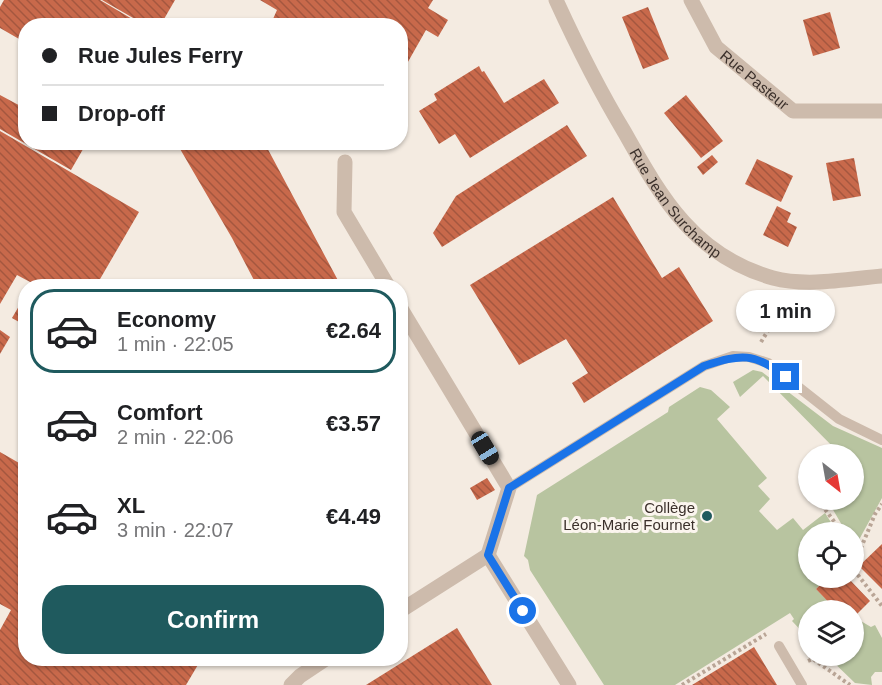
<!DOCTYPE html>
<meta charset="utf-8">
<style>
body{margin:0;font-family:Helvetica,sans-serif;background:#f2f2f2;color:#202124;height:100vh;display:flex;flex-direction:column;font-size:22px;white-space:nowrap}
*{box-sizing:border-box;margin:0}
p{font-size:20px;color:#757577}
.icon{flex:none;width:33px;height:33px;fill:none;stroke:currentColor;stroke-width:2;stroke-linecap:round;stroke-linejoin:round}
.map{position:relative;flex:1;overflow:hidden}
.details{position:absolute;left:18px;top:279px;width:390px;height:387px;display:flex;flex-direction:column;background:#fff;border-radius:24px;box-shadow:0 2px 4px #0004}
.details>*{flex:none}
.hud{position:absolute;left:18px;top:18px;width:390px;height:132px;border-radius:24px;box-shadow:0 2px 4px #0004;display:grid;align-content:center;height:132px;padding:0 24px;background:#fff}
.needle{width:39px;rotate:149deg}
.buttons{position:absolute;left:798px;top:444px;display:grid;gap:12px}
.buttons a{display:grid;place-items:center;width:66px;height:66px;border-radius:50%;background:#fff;box-shadow:0 2px 4px #0004;font-size:30px}
.end{position:absolute;width:27px;height:27px;margin:-14px;border:8px solid #1a73e8;background:#fff;box-shadow:0 0 0 3px #fff}
.from{border-radius:50%}
.bubble{position:absolute;height:42px;border-radius:21px;background:#fff;box-shadow:0 2px 4px #0004;font-size:20px;font-weight:800;line-height:42px;text-align:center}
.car{position:absolute;width:18px;height:36px;margin:-18px -9px;border-radius:8px;box-shadow:0 0 4px 2px #0007;background:linear-gradient(#222 24%,#8ab4d8 0 40%,#222 0 76%,#8ab4d8 0 86%,#222 0)}
.hud b{display:flex;align-items:center;gap:21px;height:57px;font-size:22px}
.hud b+b{border-top:2px solid #e0e0e0}
.hud i{width:15px;height:15px;background:#202124}
ul{padding:10px 0 0;list-style:none}
li{display:flex;align-items:center;gap:18px;height:84px;margin:0 12px 9px;padding:0 12px;border:3px solid transparent;border-radius:24px}
li div{flex:1}
li b{display:block;font-size:22px}
li em{font-style:normal;font-weight:800}
li.on{border-color:#1f5a5e}
li>.icon{width:54px;height:54px;stroke-width:1.5}
.button{display:flex;gap:12px;margin-top:auto;padding:12px 24px}
.button a{flex:1;height:69px;border-radius:24px;background:#1f5a5e;color:#fff;font-size:24px;font-weight:800;line-height:69px;text-align:center}
.map>svg:first-child{display:block}
</style>
<div class="map">
<svg width="882" height="685" viewBox="0 0 882 685">
<defs>
<pattern id="building-back-hatch" width="6" height="6" patternUnits="userSpaceOnUse" patternTransform="scale(1.5)"><rect width="6" height="6" fill="#c8694b"/><path d="M-1 5l2 2M0 0l6 6M5-1l2 2" fill="none" stroke="#a4573f"/></pattern>
</defs>
<rect width="100%" height="100%" fill="#f4ebe1"/>
<g fill="#b8c4a0">
<polygon points="753,370 762,372 833,426 882,448 882,498 855,547 854,532 846,532 832,508 842,500 854,500 854,454 840,454 763,376 740,397 733,382"/>
<polygon points="700,387 711,390 730,407 717,419 767,478 758,486 770,499 759,511 777,530 793,518 803,530 825,513 836,530 835,532 808,532 808,578 827,578 816,589 836,610 808,610 808,638 792,621 794,619 790,613 675,685 604,685 530,570 528,560 524,556 537,495 668,412 669,407"/>
<polygon points="854,617 871,627 875,625 882,638 882,672 875,672 871,677 872,685 855,683 827,656 854,656"/>
</g>
<g fill="url(#building-back-hatch)">
<polygon points="4,0 100,0 144,26 26,26 26,43 0,28 0,7"/>
<polygon points="102,0 175,0 160,26 147,26"/>
<polygon points="260,0 433,0 428,8 448,20 438,37 426,30 400,76 400,26 284,26 273,19 277,10"/>
<polygon points="648,7 669,59 643,69 622,17"/>
<polygon points="830,12 840,48 813,56 803,20"/>
<polygon points="479,66 482,72 484,71 504,103 544,79 559,103 470,158 455,134 439,144 419,111 437,100 434,94"/>
<polygon points="0,95 26,109 26,142 86,144 71,170 0,129"/>
<polygon points="686,95 723,141 701,158 664,113"/>
<polygon points="567,125 587,156 442,247 433,233 456,196"/>
<polygon points="0,131 139,212 96,286 30,286 32,283 17,275 0,304"/>
<polygon points="176,142 264,142 341,286 257,286 232,238"/>
<polygon points="712,155 718,162 703,175 697,167"/>
<polygon points="854,158 861,196 833,201 826,163"/>
<polygon points="757,159 793,176 781,202 745,184"/>
<polygon points="613,197 662,278 679,267 713,321 584,403 572,383 588,373 566,339 519,365 470,285"/>
<polygon points="777,206 791,213 787,222 797,227 788,247 763,235"/>
<polygon points="26,294 26,310 19,322 12,318"/>
<polygon points="0,330 10,337 0,354"/>
<polygon points="0,452 26,467 26,658 202,658 186,685 0,685 0,630 11,610 0,604"/>
<polygon points="487,478 495,490 477,500 470,488"/>
<polygon points="882,544 882,589 859,566"/>
<polygon points="827,578 848,578 870,601 854,617 854,610 836,610 816,589"/>
<polygon points="457,628 492,685 366,685"/>
<polygon points="754,647 777,685 692,685"/>
</g>
<g fill="none" stroke-linecap="round" stroke-linejoin="round">
<g stroke="#b9a596" stroke-width="4" stroke-dasharray="3 3" stroke-linecap="butt">
<polyline points="761,342 777,316 772,298"/>
<polyline points="807,488 808,489"/>
<polyline points="818,500 842,532"/>
<polyline points="854,552 857,558"/>
<polyline points="854,565 875,514 882,504"/>
<polyline points="854,570 882,606"/>
<polyline points="808,661 813,659 850,685"/>
<polyline points="682,685 766,634"/>
</g>
<g stroke="#cdbbac" stroke-width="10">
<polyline points="509,488 704,366 733,356 749,357 768,363 839,419 882,440"/>
<polyline points="779,646 802,685"/>
</g>
<g stroke="#cdbbac" stroke-width="15">
<path id="s1" d="M556,0C577,46 599,90 625,133C662,199 695,256 773,278C807,287 848,279 882,276"/>
<path id="s2" d="M691,0L716,47L793,111H882"/>
<polyline points="345,162 344,212 388,286"/>
<polyline points="400,307 509,488 488,555"/>
<polyline points="488,555 569,685"/>
<polyline points="400,611 488,555"/>
<polyline points="291,685 300,676 327,658"/>
</g>
</g>
<g fill="none" stroke-linecap="round" stroke-linejoin="round">
<path stroke="#1a73e8" stroke-width="8" d="M523,611L488,555L509,488L704,366C741,354 754,352 786,377"/>
</g>
<circle fill="#1f5a5e" stroke="#fbf5ee" stroke-width="2" cx="707" cy="516" r="6"/>
<g text-anchor="middle" dominant-baseline="central" stroke-width="6" stroke-linejoin="round" paint-order="stroke">
<g font-size="15" fill="#3b302b" stroke="#fbf5ee">
<text stroke="none"><textPath href="#s2" startOffset="104">Rue Pasteur</textPath></text>
<text stroke="none"><textPath href="#s1" startOffset="237">Rue Jean Surchamp</textPath></text>
</g>
<g font-size="15" fill="#3b302b" stroke="#fbf5ee" text-anchor="end">
<text x="695" y="507">Collège<tspan x="695" dy="17">Léon-Marie Fournet</tspan></text>
</g>
</g>
</svg>
<div class="buttons">
<a><svg class="needle" viewBox="-14 -14 28 28"><path d="M0-13l5 13h-10z" fill="#e53935"/><path d="M0 13l5-13h-10z" fill="#757577"/></svg></a>
<a><svg class="icon" aria-label="locate" viewBox="0 0 24 24"><circle cx="12" cy="12" r="6"/><path d="M12 2v4M12 18v4M2 12h4M18 12h4"/></svg></a>
<a><svg class="icon" aria-label="layers" viewBox="0 0 24 24"><path d="M12 4l9 5-9 5-9-5zM3 14l9 5 9-5"/></svg></a>
</div>
<i class="end from" style="left:523px;top:611px"></i>
<i class="end" style="left:786px;top:377px"></i>
<div class="bubble" style="left:736px;top:290px;width:99px">1 min</div>
<i class="car" style="left:485px;top:448px;rotate:149deg"></i>
<div class="hud">
<b><i class="from"></i>Rue Jules Ferry</b>
<b><i></i>Drop-off</b>
</div>
<section class="details">
<ul>
<li class="on"><svg class="icon" aria-label="car" viewBox="0 0 24 24"><path d="M5 17H2v-5l4-1 3-4h7l3 4 3 1v5h-3M9 17h6M6 11h13"/><circle cx="7" cy="17" r="2"/><circle cx="17" cy="17" r="2"/></svg><div><b>Economy</b><p>1 min · 22:05</p></div><em>€2.64</em></li>
<li><svg class="icon" aria-label="car" viewBox="0 0 24 24"><path d="M5 17H2v-5l4-1 3-4h7l3 4 3 1v5h-3M9 17h6M6 11h13"/><circle cx="7" cy="17" r="2"/><circle cx="17" cy="17" r="2"/></svg><div><b>Comfort</b><p>2 min · 22:06</p></div><em>€3.57</em></li>
<li><svg class="icon" aria-label="car" viewBox="0 0 24 24"><path d="M5 17H2v-5l4-1 3-4h7l3 4 3 1v5h-3M9 17h6M6 11h13"/><circle cx="7" cy="17" r="2"/><circle cx="17" cy="17" r="2"/></svg><div><b>XL</b><p>3 min · 22:07</p></div><em>€4.49</em></li>
</ul>
<div class="button"><a>Confirm</a></div>
</section>
</div>
